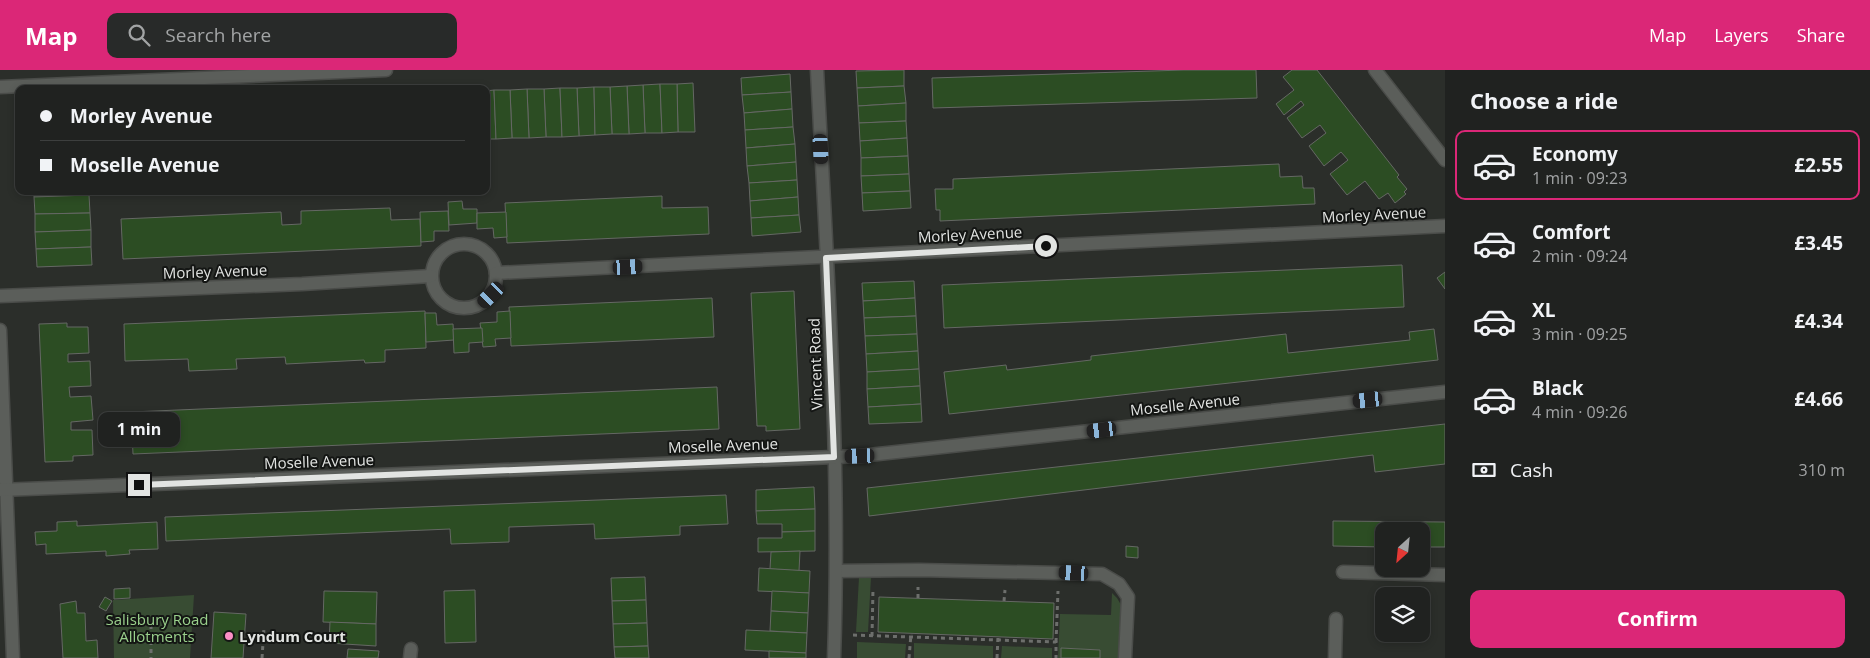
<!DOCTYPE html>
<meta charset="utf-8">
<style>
body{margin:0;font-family:"Open Sans",sans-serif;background:#282a29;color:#f1f3f6;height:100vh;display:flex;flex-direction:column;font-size:19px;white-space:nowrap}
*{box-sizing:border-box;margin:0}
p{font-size:16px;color:#a2a4a5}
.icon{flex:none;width:28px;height:28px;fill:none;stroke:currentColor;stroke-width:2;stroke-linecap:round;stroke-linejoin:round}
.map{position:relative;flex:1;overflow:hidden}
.details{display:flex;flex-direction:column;background:#202220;width:425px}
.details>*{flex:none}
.banner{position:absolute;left:15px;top:15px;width:475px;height:110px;border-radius:10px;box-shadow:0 2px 8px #0003,0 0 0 1px #3d3f3e;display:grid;align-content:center;height:110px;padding:0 25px;background:#202220}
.needle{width:32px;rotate:207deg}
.controls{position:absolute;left:1375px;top:452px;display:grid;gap:10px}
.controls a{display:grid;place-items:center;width:55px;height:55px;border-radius:10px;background:#202220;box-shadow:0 2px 8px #0003,0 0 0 1px #3d3f3e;font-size:25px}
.end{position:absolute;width:22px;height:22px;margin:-11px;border:6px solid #e2e4e2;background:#111;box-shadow:0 0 0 2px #111}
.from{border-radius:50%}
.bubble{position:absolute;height:35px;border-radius:10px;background:#202220;box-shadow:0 2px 8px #0003,0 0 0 1px #3d3f3e;font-size:16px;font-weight:700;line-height:35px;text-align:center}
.car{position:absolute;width:15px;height:30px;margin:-15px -8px;border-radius:6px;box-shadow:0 0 4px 1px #0007;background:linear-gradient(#222 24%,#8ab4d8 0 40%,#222 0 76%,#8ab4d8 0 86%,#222 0)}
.banner b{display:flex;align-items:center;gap:18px;height:48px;font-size:19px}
.banner b+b{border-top:1px solid #3d3f3e}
.banner i{width:12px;height:12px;background:#f1f3f6}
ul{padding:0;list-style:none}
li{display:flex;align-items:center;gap:15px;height:70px;margin:0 10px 8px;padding:0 15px;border:2px solid transparent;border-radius:10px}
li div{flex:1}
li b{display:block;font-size:19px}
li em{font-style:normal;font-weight:700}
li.selected{border-color:#db2777}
li>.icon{width:45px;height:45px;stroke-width:1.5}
h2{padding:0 25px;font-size:22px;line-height:60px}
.pay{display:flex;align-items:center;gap:12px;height:55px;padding:0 25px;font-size:19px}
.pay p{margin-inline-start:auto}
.action{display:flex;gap:10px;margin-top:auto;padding:10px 25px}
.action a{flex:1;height:58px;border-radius:10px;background:#db2777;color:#fff;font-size:20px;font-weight:700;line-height:58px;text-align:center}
header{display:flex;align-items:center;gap:30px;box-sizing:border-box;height:70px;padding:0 25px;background:#db2777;color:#fff}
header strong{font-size:24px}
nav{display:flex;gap:28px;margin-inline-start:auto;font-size:18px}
.search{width:350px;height:45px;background:#282a29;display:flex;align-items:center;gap:12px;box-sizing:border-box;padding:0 18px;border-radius:10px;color:#a2a4a5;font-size:19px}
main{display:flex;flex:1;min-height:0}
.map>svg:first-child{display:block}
</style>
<header>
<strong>Map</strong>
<div class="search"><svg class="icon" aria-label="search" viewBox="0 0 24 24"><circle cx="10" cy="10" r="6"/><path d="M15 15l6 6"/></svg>Search here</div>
<nav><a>Map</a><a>Layers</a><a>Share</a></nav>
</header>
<main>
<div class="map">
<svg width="1445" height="588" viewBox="0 0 1445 588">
<rect width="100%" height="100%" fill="#2b2e2a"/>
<g fill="#384c33">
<polygon points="859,507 871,507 868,562 856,562"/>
<polygon points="1112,523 1117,528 1124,540 1121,588 1100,588 1100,580 1061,578 1061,588 1058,588 1060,544 1111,545"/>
<polygon points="194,525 190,588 114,588 113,530"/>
<polygon points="857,572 906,574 905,588 857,588"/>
<polygon points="914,573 993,576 993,588 914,588"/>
<polygon points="1002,576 1052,578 1052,588 1001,588"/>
</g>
<g fill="#2c4d23" stroke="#656864">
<polygon points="904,0 904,16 857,18 856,1"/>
<polygon points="1184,0 1256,0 1257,28 933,38 932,8"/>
<polygon points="1292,0 1317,0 1399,105 1397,107 1407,119 1404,122 1406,124 1395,133 1388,123 1379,129 1365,111 1347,125 1330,104 1348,90 1341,82 1324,96 1309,76 1326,63 1320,55 1302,68 1287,48 1304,35 1301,31 1284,45 1276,34 1294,20 1283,7"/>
<polygon points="790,4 791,22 742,25 741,8"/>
<polygon points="693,13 695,62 678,62 677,14"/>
<polygon points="660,14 662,63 645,63 643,15"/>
<polygon points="660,14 677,14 678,62 662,63"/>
<polygon points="643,15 645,63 629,64 627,16"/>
<polygon points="627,16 629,64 612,64 610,17"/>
<polygon points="904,16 906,33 858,36 857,18"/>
<polygon points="594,17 595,65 579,66 577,18"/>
<polygon points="594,17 610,17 612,64 595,65"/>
<polygon points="560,18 562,67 546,67 544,19"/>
<polygon points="560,18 577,18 579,66 562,67"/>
<polygon points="527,19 544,19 546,67 529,68"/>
<polygon points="527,19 529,68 512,68 510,20"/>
<polygon points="494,20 496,69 486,69 486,21"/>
<polygon points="494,20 510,20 512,68 496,69"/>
<polygon points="791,22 792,39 744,43 742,25"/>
<polygon points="906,33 906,51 859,53 858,36"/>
<polygon points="792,39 793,57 745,60 744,43"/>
<polygon points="906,51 907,68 860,71 859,53"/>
<polygon points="793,57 795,74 746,78 745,60"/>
<polygon points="907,68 908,86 861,88 860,71"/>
<polygon points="795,74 796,92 747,96 746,78"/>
<polygon points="908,86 909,104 861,106 861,88"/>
<polygon points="796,92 797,110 749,113 747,96"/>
<polygon points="1279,94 1280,107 1302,106 1303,118 1314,118 1315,134 940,151 940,140 936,140 935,119 953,119 953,109"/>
<polygon points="909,104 910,121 862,123 861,106"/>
<polygon points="797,110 798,127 750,131 749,113"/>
<polygon points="34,121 89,121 89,125 34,127"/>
<polygon points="910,121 911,138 863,141 862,123"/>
<polygon points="89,125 90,143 35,144 34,127"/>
<polygon points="662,126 662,138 708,137 709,164 507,173 505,133"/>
<polygon points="798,127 799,145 751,148 750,131"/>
<polygon points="462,131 463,139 477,139 477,153 449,155 448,132"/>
<polygon points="390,138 391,150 420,149 421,176 123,189 121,149 281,142 282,155 301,154 301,141"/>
<polygon points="448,141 449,161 434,161 434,171 421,172 420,142"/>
<polygon points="506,142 507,167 494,168 493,158 477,159 477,143"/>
<polygon points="90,143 91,160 35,162 35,144"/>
<polygon points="799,145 801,162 752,166 751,148"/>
<polygon points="91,160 91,177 36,179 35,162"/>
<polygon points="91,177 92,195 37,197 36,179"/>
<polygon points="1402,195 1404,237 944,258 942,215"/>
<polygon points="1445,202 1445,219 1437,208"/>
<polygon points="914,211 915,228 863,231 862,213"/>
<polygon points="794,221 800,359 766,361 766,356 757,356 751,223"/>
<polygon points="712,228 714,267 511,276 509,237"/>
<polygon points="915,228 916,246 864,248 863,231"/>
<polygon points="425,241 426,278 385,280 385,292 365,293 364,290 286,294 285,287 236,289 237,299 189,301 188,289 125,291 124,254"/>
<polygon points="510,241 511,268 495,269 496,276 483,277 480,253 497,252 497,242"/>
<polygon points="425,243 436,243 437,255 453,254 454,270 426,272"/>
<polygon points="916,246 917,264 865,266 864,248"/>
<polygon points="67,253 67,257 88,257 89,283 68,284 68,292 90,291 91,316 69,317 70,327 91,326 93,350 71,352 71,360 92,360 93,385 73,386 73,391 45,392 39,254"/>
<polygon points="480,258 482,258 483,272 469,273 469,282 454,283 453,259"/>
<polygon points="1434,259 1438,290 949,344 944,302 1006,295 1007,300 1091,290 1091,286 1286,264 1288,283 1410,270 1409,262"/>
<polygon points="917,264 918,281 866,284 865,266"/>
<polygon points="918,281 919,299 867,302 866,284"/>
<polygon points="919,299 920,316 867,319 867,302"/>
<polygon points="920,316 921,334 868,337 867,319"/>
<polygon points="717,317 719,359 133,384 131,342"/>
<polygon points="921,334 922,352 869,354 868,337"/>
<polygon points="1445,354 1445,394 1375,402 1373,385 869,446 867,418"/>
<polygon points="814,417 815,439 756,441 756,420"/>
<polygon points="726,425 728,454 680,456 680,465 595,469 594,454 509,457 509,472 451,474 450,459 166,471 165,447"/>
<polygon points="815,439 815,461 782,462 782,454 757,454 756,441"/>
<polygon points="77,451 77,456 157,452 158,479 129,480 130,484 106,486 106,481 46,484 46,474 36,475 35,462 57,461 57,452"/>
<polygon points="1333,451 1445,452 1445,477 1421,477 1421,461 1384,461 1384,477 1333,476"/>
<polygon points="815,461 815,481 758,482 758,468 782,468 782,462"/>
<polygon points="1126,476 1138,477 1138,488 1126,487"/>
<polygon points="800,481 799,501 770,499 771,482"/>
<polygon points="759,498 810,501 809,523 758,521"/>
<polygon points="645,507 646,530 612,531 611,508"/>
<polygon points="130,518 130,528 114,529 114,519"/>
<polygon points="475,520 476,572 445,573 444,521"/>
<polygon points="324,521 377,522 376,554 323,552"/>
<polygon points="772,521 809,523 808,543 771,541"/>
<polygon points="105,527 112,531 106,541 99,537"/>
<polygon points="879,527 1054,533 1053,569 878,562"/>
<polygon points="646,530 647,553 613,554 612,531"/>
<polygon points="76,531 77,543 85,543 86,571 97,570 98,588 63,588 60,534"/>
<polygon points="771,541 808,543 807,563 770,561"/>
<polygon points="214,542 246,544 243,588 211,588"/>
<polygon points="330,552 376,554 376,576 329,573"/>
<polygon points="647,553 648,576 614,577 613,554"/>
<polygon points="746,560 807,563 806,583 745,580"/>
<polygon points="648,576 649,588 615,588 614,577"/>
<polygon points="1061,578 1100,580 1100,588 1061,588"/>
<polygon points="348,579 379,581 378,588 347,588"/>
<polygon points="769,581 806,583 806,588 769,588"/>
</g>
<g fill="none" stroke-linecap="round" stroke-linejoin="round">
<g stroke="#4a4c49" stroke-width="15">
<g id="service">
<polyline points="837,501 919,500 1102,504 1119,514 1128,527 1125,588"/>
<polyline points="1335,588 1336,549"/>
</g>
</g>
<g stroke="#4a4c49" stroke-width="15">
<g id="minor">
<path d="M817,0C827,196 841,392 834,588"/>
<polyline points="1375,0 1445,90"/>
<polyline points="0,17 386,0"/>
<circle cx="464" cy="206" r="32"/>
<polyline points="496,203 1445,156"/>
<polyline points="0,226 302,214 431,206"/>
<polyline points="0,260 13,588"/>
<polyline points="0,420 860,386 1445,322"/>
<polyline points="1343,502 1445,505"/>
<polyline points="410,588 411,579"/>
</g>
</g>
<g stroke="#6d6f6c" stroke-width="3" stroke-dasharray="4 4" stroke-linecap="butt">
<polyline points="918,528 918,517"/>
<polyline points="1004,531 1005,520"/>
<polyline points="151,555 151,588"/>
<polyline points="853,565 1056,572 1056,588"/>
<polyline points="872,566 873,519"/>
<polyline points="1056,572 1058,521"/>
<polyline points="262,588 264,558"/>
<polyline points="909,588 911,564"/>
<polyline points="997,588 998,567"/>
</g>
<use href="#service" stroke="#5b5e5a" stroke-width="12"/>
<use href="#minor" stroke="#5b5e5a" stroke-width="12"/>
</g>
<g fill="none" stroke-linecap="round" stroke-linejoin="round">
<polyline stroke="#e2e4e2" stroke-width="6" points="139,415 834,387 826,188 1046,176"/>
</g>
<circle fill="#fb8fc5" stroke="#141614" stroke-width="2" cx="229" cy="566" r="5"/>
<g text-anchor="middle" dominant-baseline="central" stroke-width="4" stroke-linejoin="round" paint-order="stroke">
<g font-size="15" fill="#e2e4e2" stroke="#141614">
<text transform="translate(1374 144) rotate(-3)">Morley Avenue</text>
<text transform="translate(970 164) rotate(-3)">Morley Avenue</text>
<text transform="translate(215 201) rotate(-2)">Morley Avenue</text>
<text transform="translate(815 294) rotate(-92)">Vincent Road</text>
<text transform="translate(1185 334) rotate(-6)">Moselle Avenue</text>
<text transform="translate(723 375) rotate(-2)">Moselle Avenue</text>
<text transform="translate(319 391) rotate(-2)">Moselle Avenue</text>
</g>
<g font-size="15" fill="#9ad08c" stroke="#141614">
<text x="157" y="549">Salisbury Road<tspan x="157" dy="17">Allotments</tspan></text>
</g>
<g font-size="15" font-weight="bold" fill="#e2e4e2" stroke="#141614" text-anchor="start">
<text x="239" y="566">Lyndum Court</text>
</g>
</g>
</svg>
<div class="controls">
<a><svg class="needle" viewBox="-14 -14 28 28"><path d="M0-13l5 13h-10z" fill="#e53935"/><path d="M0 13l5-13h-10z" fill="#a2a4a5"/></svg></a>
<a><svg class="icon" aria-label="layers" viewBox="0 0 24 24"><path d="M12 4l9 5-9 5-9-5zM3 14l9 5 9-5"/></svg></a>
</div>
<i class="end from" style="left:1046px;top:176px"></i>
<i class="end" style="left:139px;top:415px"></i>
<div class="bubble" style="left:98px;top:342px;width:82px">1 min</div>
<i class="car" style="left:821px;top:79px;rotate:177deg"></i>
<i class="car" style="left:628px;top:197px;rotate:87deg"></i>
<i class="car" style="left:491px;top:225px;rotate:225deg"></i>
<i class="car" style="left:1368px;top:330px;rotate:264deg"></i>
<i class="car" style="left:1102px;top:360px;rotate:263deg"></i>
<i class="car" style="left:860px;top:386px;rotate:268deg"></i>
<i class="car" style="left:1074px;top:503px;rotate:273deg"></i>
<div class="banner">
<b><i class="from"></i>Morley Avenue</b>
<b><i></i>Moselle Avenue</b>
</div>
</div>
<section class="details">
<h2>Choose a ride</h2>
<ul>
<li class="selected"><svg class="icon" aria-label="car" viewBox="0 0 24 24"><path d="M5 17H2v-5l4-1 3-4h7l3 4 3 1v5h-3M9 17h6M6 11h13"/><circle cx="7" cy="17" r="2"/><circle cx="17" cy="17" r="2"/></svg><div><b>Economy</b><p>1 min · 09:23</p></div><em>£2.55</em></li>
<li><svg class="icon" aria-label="car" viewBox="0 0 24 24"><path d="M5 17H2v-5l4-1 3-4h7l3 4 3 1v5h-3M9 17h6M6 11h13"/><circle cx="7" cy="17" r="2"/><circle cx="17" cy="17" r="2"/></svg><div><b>Comfort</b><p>2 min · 09:24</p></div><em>£3.45</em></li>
<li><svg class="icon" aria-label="car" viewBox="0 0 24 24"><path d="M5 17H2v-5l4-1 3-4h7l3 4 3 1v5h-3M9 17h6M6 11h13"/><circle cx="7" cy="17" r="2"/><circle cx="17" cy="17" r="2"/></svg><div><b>XL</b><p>3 min · 09:25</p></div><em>£4.34</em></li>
<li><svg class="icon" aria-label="car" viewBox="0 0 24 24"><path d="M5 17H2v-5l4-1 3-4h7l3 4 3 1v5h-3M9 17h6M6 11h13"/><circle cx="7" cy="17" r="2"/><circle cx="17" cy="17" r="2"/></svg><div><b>Black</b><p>4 min · 09:26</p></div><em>£4.66</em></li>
</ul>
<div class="pay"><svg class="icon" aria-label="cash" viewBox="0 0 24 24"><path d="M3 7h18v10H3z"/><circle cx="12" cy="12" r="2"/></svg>Cash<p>310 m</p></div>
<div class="action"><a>Confirm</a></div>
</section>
</main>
